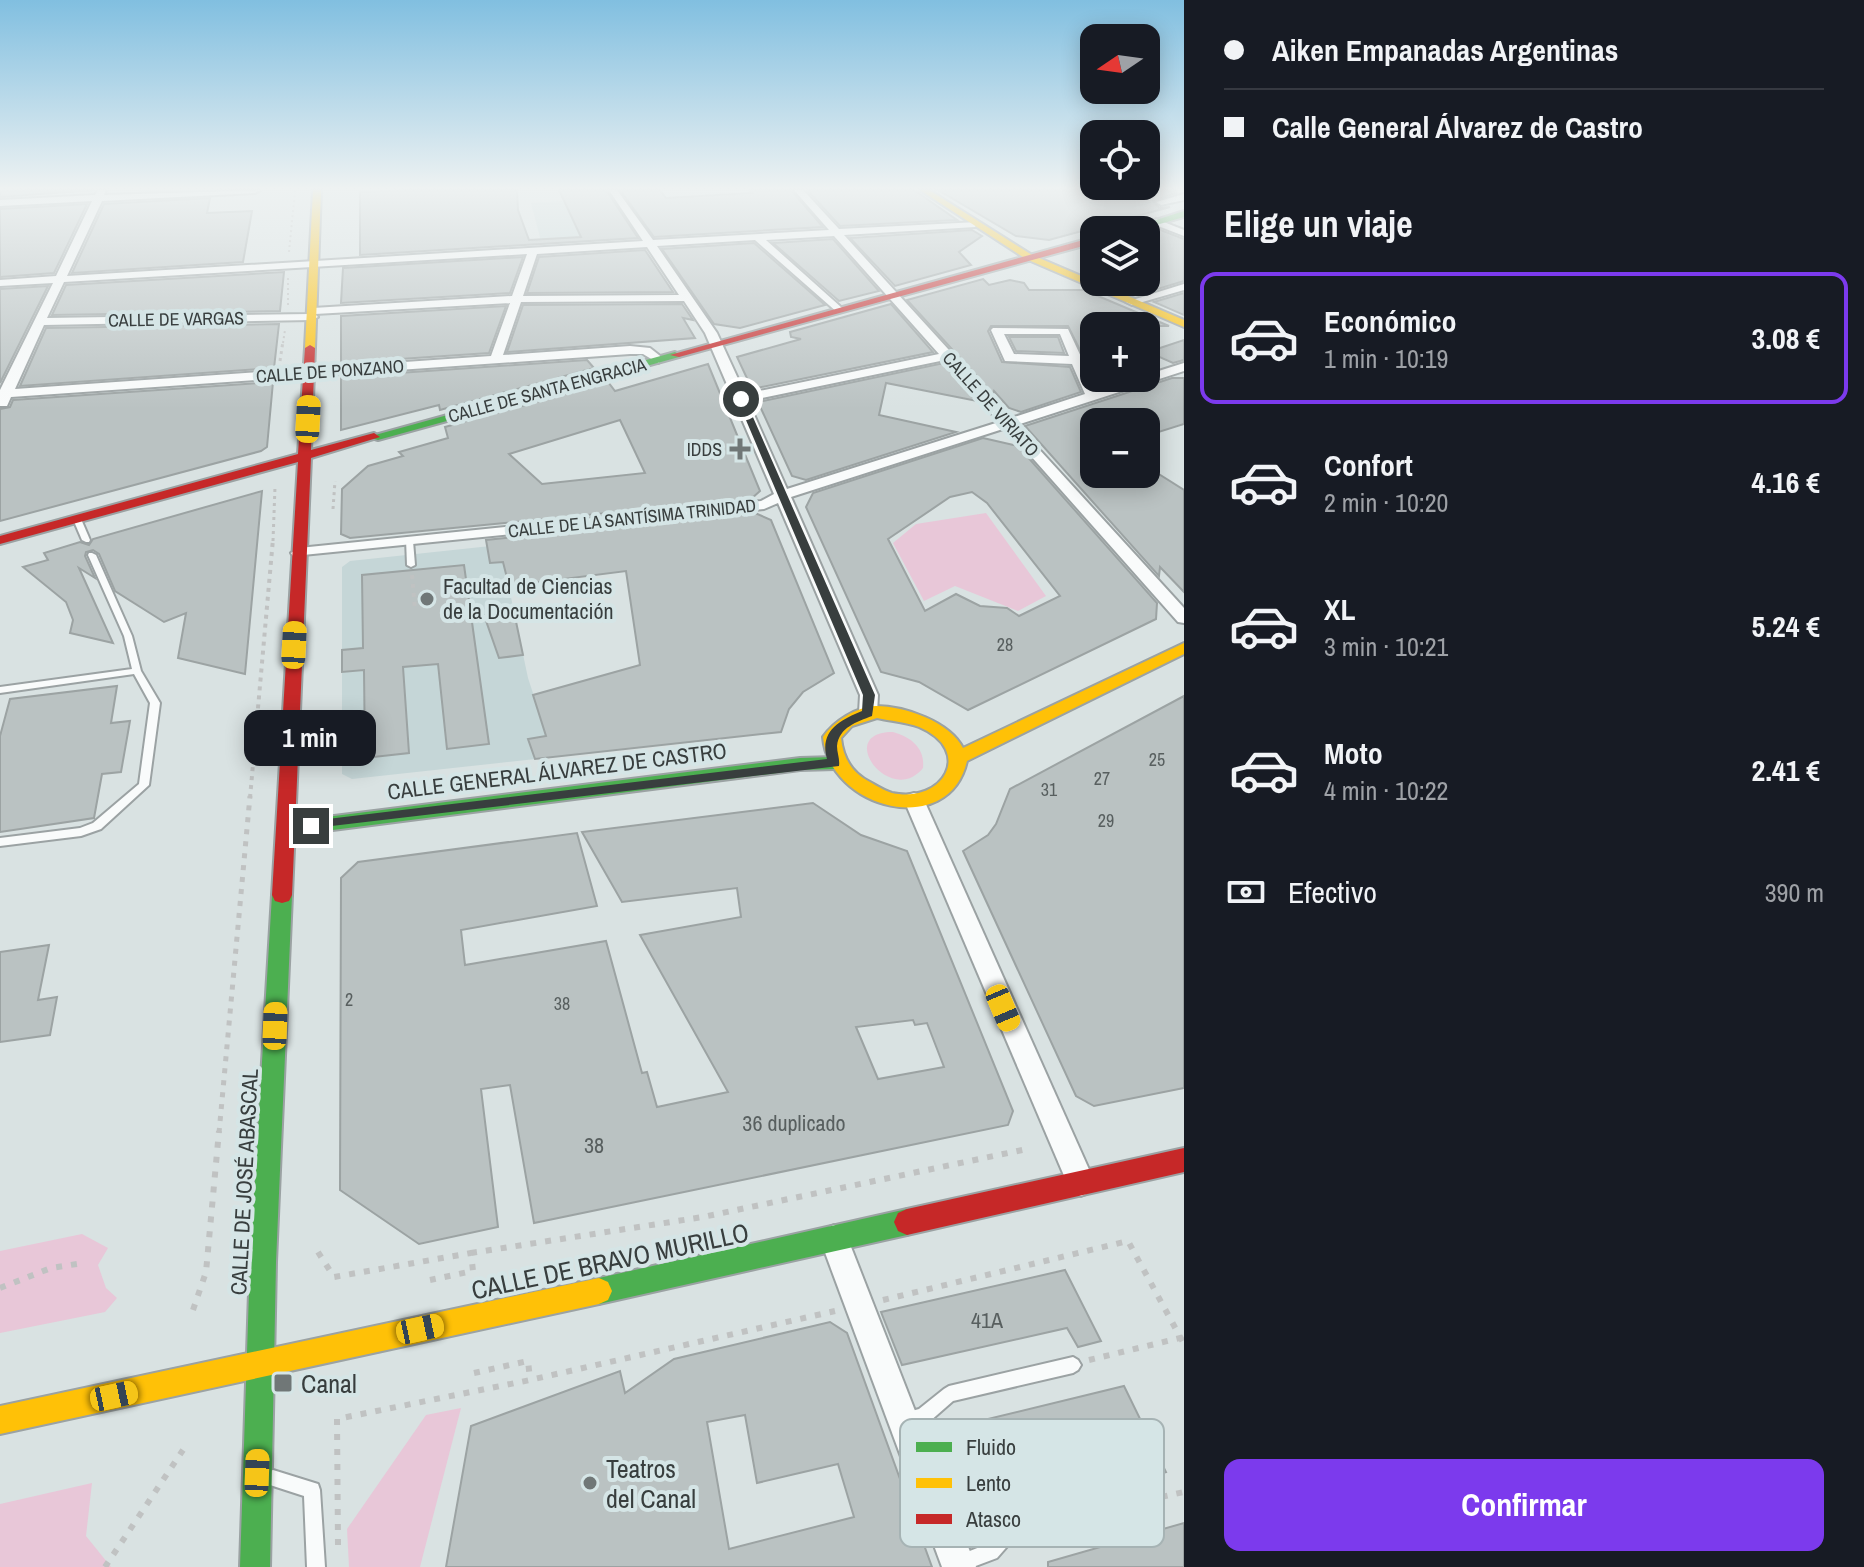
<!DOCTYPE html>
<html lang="es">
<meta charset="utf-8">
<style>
body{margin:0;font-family:"Archivo Narrow",sans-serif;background:#20242c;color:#f1f3f6;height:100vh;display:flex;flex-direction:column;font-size:30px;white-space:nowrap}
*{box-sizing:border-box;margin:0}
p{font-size:26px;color:#9ea1a6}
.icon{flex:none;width:44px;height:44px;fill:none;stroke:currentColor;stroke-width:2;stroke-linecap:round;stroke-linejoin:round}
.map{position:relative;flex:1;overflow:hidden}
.drawer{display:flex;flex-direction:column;background:#171b24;width:680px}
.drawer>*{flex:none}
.banner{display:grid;align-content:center;height:176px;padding:0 40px;background:#171b24}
.needle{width:52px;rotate:257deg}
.controls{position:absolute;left:1080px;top:24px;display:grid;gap:16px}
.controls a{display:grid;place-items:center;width:80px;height:80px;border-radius:16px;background:#171b24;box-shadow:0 4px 20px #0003;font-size:40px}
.end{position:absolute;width:36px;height:36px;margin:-18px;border:10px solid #383e3e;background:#fff;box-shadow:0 0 0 4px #fff}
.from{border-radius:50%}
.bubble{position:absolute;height:56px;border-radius:16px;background:#171b24;box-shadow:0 4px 20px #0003;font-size:26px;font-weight:700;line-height:56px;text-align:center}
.car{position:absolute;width:24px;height:48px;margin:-24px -12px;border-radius:10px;box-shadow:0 0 6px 2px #0007;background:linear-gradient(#f5c518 24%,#345 0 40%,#f5c518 0 76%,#345 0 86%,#f5c518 0)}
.banner b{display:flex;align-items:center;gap:28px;height:76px;font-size:30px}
.banner b+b{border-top:2px solid #363941}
.banner i{width:20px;height:20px;background:#f1f3f6}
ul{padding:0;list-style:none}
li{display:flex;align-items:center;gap:24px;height:132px;margin:0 16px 12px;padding:0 24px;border:4px solid transparent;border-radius:16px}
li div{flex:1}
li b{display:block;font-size:30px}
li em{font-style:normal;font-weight:700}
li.active{border-color:#7c3aed}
li>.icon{width:72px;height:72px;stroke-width:1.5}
h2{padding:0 40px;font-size:36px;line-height:96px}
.pay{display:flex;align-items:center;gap:20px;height:88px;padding:0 40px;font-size:30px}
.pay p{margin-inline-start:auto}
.primary-button{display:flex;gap:16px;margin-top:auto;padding:16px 40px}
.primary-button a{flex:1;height:92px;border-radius:16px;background:#7c3aed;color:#fff;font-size:32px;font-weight:700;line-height:92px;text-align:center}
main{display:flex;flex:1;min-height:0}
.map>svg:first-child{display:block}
</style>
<main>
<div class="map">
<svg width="1184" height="1567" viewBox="0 0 1184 1567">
<rect width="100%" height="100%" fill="#d9e2e2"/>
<g fill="#c5d6d7">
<polygon points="606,198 631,236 625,239 542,245 531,203"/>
<polygon points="500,545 528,678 554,757 352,779 342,774 342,567 350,561"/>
</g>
<g fill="#e8c7d8">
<polygon points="986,513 1046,596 1018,611 955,586 924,601 893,543 916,524"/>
<path d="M893,732C911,737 925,748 923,768C891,808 833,732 893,732Z"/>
<polygon points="82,1234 108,1248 98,1265 106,1288 117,1298 105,1312 0,1333 0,1251"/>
<polygon points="461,1408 420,1567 349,1567 347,1529 426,1415"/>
<polygon points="92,1483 86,1536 111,1567 0,1567 0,1504"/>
</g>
<g fill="#bac2c2" stroke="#9ca3a3" stroke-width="2" fill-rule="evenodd">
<polygon points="28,190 95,190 0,197 0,191"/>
<polygon points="403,190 517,190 518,210 529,240 581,237 559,190 606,190 638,238 360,255 360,192"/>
<polygon points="620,190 660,190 666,198 752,193 749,190 791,190 823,227 654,237"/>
<polygon points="807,190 914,190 957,220 840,226"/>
<polygon points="938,190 1175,190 1176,193 1153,201 1159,208 1170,207 1049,240 1016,236"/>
<polygon points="210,198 207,213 252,211 243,262 72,273 104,204"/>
<polygon points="87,204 54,273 0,277 0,209"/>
<polygon points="1158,229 1184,239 1184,281 1138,295 1125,289 1133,289 1116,282 1146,282 1146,233"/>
<polygon points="972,230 982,236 959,252 971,265 895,286 850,238"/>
<polygon points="833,239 879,291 839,301 773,243"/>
<polygon points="754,243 825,305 740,328 714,324 662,249"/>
<polygon points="645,250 673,292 527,293 539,257"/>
<polygon points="523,257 510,293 341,303 343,268"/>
<polygon points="284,272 280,311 52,315 66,285"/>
<polygon points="983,279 989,285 1010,280 1024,283 1029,290 1084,290 1169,326 1094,326 1094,378 1068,326 991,326 988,331 1002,362 1070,367 1081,392 1021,412 1009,408 994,391 993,394 907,300"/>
<polygon points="48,286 0,383 0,289"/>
<polygon points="1184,293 1184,315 1154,302"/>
<polygon points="682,304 693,320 683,318 695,338 507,352 523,305"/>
<polygon points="891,304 933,352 752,389 737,357 801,339 791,337 790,332"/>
<polygon points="506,306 489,353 341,363 341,316"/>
<polygon points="279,324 274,368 20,386 46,328"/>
<polygon points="1009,337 1058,337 1064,353 1016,351"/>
<polygon points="1184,340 1184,360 1173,363 1148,352"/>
<polygon points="587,360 594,368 440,410 439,405 341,430 341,377"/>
<polygon points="944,363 977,401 886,383 879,415 956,432 806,480 792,476 758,402"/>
<path d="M708,364L760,491L751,499L350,538L341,534L342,489L368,466L403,456L399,452L448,438L445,427L608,382L615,391ZM620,420L645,473L542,484L509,454Z"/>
<polygon points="1172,378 1184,378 1184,424 1146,436 1146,422 1094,422 1094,474 1146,474 1146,466 1184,490 1184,592 1160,567 1159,576 1025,426"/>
<polygon points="273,382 267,447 261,451 0,521 0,409 10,407 13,400"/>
<path d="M983,438L1018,446L1157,603L1156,619L968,710L919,682L881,672L806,507L813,493ZM972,492L987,503L1060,596L1019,616L1007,608L980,606L956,594L925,611L888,539L950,497Z"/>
<polygon points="262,491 245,674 178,658 186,613 164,622 115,591 99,554 93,550 86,552 85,556 95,578 79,568 113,643 70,633 73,620 66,602 23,567 48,560 44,553 80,542 89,545 93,539"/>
<polygon points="755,513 771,520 834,673 803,692 789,709 781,732 535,759 528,739 546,736 533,695 640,665 626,571 509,586 503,562 490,563 486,540"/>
<polygon points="464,565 489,744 447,749 438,664 403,667 409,753 365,758 364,670 342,672 342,650 363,648 362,575"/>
<polygon points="514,612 523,655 499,658 484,615"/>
<polygon points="117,686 111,723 130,721 121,772 102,774 94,818 0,832 0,736 10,699"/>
<polygon points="1184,696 1184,1088 1094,1106 1076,1096 963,851 988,835 996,824 1010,789"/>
<path d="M813,803L861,835L907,851L1013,1111L1008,1125L534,1223L510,1085L481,1089L498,1227L419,1244L340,1190L341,878L358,862L577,833L597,906L461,930L465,965L606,941L642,1073L647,1072L657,1107L728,1092L640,935L741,917L737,888L622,902L582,832ZM913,1020L915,1025L927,1023L944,1067L878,1079L856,1027Z"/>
<polygon points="49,945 38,1000 57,997 50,1035 0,1042 0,952"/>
<polygon points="1065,1270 1101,1341 1078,1347 1067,1328 902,1365 881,1312"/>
<path d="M830,1322L847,1333L932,1567H446L471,1426L620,1371L625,1393L674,1359ZM745,1415L757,1483L838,1464L854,1517L729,1549L707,1422Z"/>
<polygon points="1124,1386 1166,1472 1142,1479 1127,1449 955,1495 930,1433"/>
<polygon points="1184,1523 1184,1567 1048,1567 1048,1562"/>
</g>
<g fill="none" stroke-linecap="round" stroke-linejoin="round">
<g stroke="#9ba2a3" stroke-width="4">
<g id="lane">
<polygon points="74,517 80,517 81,519 90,540 89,542 86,542 82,540 73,519"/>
<polygon points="406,539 412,539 413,541 415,565 411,567 407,565"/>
<polygon points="89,553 92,553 96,555 132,636 141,671 160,703 149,785 101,829 81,836 0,846 0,838 80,828 93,823 139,784 150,703 134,674 0,693 0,687 132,669 124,636 88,555"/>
<polygon points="1073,1357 1078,1360 1081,1365 1078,1370 1073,1373 953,1401 929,1422 907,1428 901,1426 899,1420 901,1414 919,1409 944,1389 949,1386"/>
<polygon points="273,1470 318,1484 320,1490 325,1567 307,1567 304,1496 267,1484 265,1478 267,1472"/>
<polygon points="1131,1495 1137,1497 1139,1503 1137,1509 1131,1511 1011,1542 997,1558 973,1567 957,1567 954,1562 957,1556 985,1545 1000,1529 1006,1527"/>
</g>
</g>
<g stroke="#9ba2a3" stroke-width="4">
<g id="street">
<path d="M98,190H106L104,195L260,190L255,193L102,201L67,276L643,241L609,190H617L653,240L829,230L794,190H803L839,229L978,222L975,227L844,235L1011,418L1085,394L1072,364L1005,361L991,330L993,328L1068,329L1097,391L1146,378V375L1184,363V371L1017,425L1184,608V623L1178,622L1006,428L791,497L878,695L877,713L868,719L859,713L860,695L778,503L764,509L293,556L291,553L299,548L761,501L774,494L705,333L684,301L521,302L503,355L630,346L650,348L664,359L658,363L643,354H630L11,397L7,406H0V390L53,283L0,286V280L56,276L92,201L0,206V200L95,195ZM834,236L939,354L745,394L717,333L657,246L755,240L838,313L844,310L842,308L766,240ZM647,247L679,295L523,296L537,254ZM527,254L512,296L313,308L307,311L310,314L47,318L64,282ZM510,303L491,356L15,389L44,325L312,320L318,317L315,314ZM1004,334H1060L1069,356L1014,354ZM945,360L999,422L787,489L748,401Z"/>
<polygon points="1184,194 1184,200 1161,205 1156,202"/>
<polygon points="1156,219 1184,230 1184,236 1153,224"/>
<polygon points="1184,284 1184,290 1132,305 1126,302"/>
<polygon points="914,793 921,795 924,800 1091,1174 1095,1183 1091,1192 1081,1196 1071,1192 904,800 907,795"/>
<polygon points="834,1225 844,1229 976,1567 942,1567 820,1239 824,1229"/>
</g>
</g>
<g stroke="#9ba2a3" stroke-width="4">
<g id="fast">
<polygon points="1184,211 1184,217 1139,230 1125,230"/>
<polygon points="675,352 680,355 679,357 378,440 368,437"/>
<polygon points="835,757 844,763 835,769 800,770 286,836 279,834 277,829 279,824 286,822 800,758"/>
<polygon points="282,887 289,889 292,895 276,1262 270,1567 240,1567 250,1262 272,895 275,889"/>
<polygon points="907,1209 916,1213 920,1222 916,1231 907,1235 599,1304 590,1300 586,1291 590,1282 599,1278"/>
</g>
</g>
<g stroke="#9ba2a3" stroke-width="4">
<g id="slow">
<polygon points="313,190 321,190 315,348 310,351 305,348"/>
<polygon points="920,190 929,190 1032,255 1184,320 1184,327 1026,259"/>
<path d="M1184,643V654L967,761C949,840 829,809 823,737C834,721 856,707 876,706C905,706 950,722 963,748ZM877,718C890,721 906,722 919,727C975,751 943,804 892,793C885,791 877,786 870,782C852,773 843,758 841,738L852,726Z"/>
<polygon points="599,1278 608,1282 612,1291 608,1300 599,1304 0,1434 0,1406"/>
</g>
</g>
<g stroke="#9ba2a3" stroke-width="4">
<g id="jam">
<polygon points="1094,237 1094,243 679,357 670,355"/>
<polygon points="310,345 315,348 311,450 374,433 380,437 311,458 292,895 289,901 282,903 275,901 272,895 298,462 0,544 0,536 298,454 305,348"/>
<polygon points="1184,1148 1184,1172 907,1235 898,1231 894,1222 898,1213 907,1209"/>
</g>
</g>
<g stroke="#c0c2c2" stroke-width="2" stroke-dasharray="2 3" stroke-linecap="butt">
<polyline points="289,252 295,190"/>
<polyline points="288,278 288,305"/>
<polyline points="283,343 285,330"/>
</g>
<g stroke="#c0c2c2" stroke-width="3" stroke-dasharray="3 4" stroke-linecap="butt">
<polyline points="280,361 283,341"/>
<polyline points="333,509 335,481"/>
<polyline points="273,541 275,487"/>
</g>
<g stroke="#c0c2c2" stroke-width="4" stroke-dasharray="4 5" stroke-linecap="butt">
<polyline points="412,575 415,610"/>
<polyline points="250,798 273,539"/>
</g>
<polyline stroke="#c0c2c2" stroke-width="5" stroke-dasharray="5 7" stroke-linecap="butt" points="219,1133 250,796"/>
<g stroke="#c0c2c2" stroke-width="6" stroke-dasharray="6 9" stroke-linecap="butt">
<polyline points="318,1252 334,1277 471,1253 473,1271 430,1280"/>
<polyline points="471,1253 703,1217 1027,1149"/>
<polyline points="0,1288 51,1268 83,1263"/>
<polyline points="883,1300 1128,1241 1184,1344"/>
<polyline points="193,1310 206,1272 219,1131"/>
<polyline points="1089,1360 1184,1337"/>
<polyline points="474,1373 528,1361 530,1379"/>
<polyline points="1147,1500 1184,1492"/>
<polyline points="338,1545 337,1419 530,1380 835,1311"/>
<polyline points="105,1567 183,1450"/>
</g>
<use href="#lane" fill="#f9fbfb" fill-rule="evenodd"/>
<use href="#street" fill="#f9fbfb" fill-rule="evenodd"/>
<use href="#fast" fill="#4caf50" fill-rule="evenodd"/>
<use href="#slow" fill="#ffc107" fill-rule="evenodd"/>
<use href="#jam" fill="#c62828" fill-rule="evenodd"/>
</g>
<linearGradient id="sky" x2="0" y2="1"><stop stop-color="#81bfe0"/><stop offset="0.46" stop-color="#eef2f2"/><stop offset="1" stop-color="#eef2f2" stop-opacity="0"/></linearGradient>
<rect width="1184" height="409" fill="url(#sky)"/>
<path fill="#383e3e" d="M741,396L745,399L875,695L872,716C857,722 839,727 837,746C837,753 840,759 839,766L306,829V822L311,821L827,759C819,731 840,720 862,711L863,695L737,399Z"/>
<g fill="#707777" stroke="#d5e5e6" stroke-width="3">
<path d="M736 437h8v8h8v8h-8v8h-8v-8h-8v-8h8z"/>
<circle cx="427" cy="599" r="8"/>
<rect x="273" y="1373" width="20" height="20" rx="4"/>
<circle cx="590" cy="1483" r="8"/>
</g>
<g text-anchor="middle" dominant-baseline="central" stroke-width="8" stroke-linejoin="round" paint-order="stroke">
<g font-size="18" fill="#383e3e" stroke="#d5e5e6">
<text transform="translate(176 319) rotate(-1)">CALLE DE VARGAS</text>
<text transform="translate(330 371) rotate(-4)">CALLE DE PONZANO</text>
<text transform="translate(547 390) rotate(-15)">CALLE DE SANTA ENGRACIA</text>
<text transform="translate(991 404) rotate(48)">CALLE DE VIRIATO</text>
<text transform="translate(632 518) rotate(-6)">CALLE DE LA SANTÍSIMA TRINIDAD</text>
</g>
<g font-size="18" fill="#383e3e" stroke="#d5e5e6" text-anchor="end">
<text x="722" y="449">IDDS</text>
</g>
<g font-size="18" fill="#585f5f">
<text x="1005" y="644">28</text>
<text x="1157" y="759">25</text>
<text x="1102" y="778">27</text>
<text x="1049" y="789">31</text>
<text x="1106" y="820">29</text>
<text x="349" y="999">2</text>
<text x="562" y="1003">38</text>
</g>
<g font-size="22" fill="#383e3e" stroke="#d5e5e6" text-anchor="start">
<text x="443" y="586">Facultad de Ciencias<tspan x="443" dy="25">de la Documentación</tspan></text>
</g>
<g font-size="22" fill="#383e3e" stroke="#d5e5e6">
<text transform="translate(557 771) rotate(-7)">CALLE GENERAL ÁLVAREZ DE CASTRO</text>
<text transform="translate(244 1182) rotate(-87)">CALLE DE JOSÉ ABASCAL</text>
</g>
<g font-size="22" fill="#585f5f">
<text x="794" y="1123">36 duplicado</text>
<text x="594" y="1145">38</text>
<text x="987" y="1320">41A</text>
</g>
<g font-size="26" fill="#383e3e" stroke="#d5e5e6">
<text transform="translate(610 1261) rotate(-12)">CALLE DE BRAVO MURILLO</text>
</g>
<g font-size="26" fill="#383e3e" stroke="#d5e5e6" text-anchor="start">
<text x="301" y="1383">Canal</text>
<text x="606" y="1468">Teatros<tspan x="606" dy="30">del Canal</tspan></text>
</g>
</g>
<rect x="900" y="1419" width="264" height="128" rx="12" fill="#d5e5e6" stroke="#a6b3b4" stroke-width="2"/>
<rect x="916" y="1442" width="36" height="10" fill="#4caf50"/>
<rect x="916" y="1478" width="36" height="10" fill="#ffc107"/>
<rect x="916" y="1514" width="36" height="10" fill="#c62828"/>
<g font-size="22" fill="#383e3e">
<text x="966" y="1455">Fluido</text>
<text x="966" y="1491">Lento</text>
<text x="966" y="1527">Atasco</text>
</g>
</svg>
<div class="controls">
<a><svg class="needle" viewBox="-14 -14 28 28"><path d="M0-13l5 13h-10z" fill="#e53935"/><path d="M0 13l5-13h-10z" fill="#9ea1a6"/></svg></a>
<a><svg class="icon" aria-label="locate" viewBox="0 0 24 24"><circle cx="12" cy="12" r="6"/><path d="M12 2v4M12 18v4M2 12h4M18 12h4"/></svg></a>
<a><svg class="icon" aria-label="layers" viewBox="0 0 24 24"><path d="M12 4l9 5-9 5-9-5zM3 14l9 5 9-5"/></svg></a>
<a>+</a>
<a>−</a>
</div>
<i class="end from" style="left:741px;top:399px"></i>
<i class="end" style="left:311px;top:826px"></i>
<div class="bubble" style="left:244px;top:710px;width:132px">1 min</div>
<i class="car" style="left:308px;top:419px;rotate:3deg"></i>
<i class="car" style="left:294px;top:645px;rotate:3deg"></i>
<i class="car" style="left:1003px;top:1008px;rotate:157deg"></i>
<i class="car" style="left:275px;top:1026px;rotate:2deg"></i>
<i class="car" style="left:420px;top:1329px;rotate:78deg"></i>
<i class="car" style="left:114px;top:1396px;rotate:78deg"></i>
<i class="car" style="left:257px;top:1473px;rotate:2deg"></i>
</div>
<section class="drawer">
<div class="banner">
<b><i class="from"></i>Aiken Empanadas Argentinas</b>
<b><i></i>Calle General Álvarez de Castro</b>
</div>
<h2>Elige un viaje</h2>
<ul>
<li class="active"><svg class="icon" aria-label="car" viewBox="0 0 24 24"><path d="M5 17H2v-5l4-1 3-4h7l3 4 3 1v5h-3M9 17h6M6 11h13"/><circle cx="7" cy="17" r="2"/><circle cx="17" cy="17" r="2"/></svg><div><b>Económico</b><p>1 min · 10:19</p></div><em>3.08 €</em></li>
<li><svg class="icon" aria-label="car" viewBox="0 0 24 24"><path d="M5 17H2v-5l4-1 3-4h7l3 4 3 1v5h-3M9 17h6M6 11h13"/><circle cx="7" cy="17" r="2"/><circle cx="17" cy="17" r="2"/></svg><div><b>Confort</b><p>2 min · 10:20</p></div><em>4.16 €</em></li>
<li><svg class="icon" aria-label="car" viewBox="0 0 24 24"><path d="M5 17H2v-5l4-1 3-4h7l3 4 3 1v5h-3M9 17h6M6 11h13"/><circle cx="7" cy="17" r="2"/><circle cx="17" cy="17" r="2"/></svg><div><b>XL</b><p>3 min · 10:21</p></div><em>5.24 €</em></li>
<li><svg class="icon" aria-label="car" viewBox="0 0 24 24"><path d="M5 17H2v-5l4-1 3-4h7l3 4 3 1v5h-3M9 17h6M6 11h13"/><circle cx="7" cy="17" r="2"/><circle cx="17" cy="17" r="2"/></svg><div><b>Moto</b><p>4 min · 10:22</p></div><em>2.41 €</em></li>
</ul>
<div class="pay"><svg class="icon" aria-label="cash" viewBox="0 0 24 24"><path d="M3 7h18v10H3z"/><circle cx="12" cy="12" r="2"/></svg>Efectivo<p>390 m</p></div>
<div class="primary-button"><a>Confirmar</a></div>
</section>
</main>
